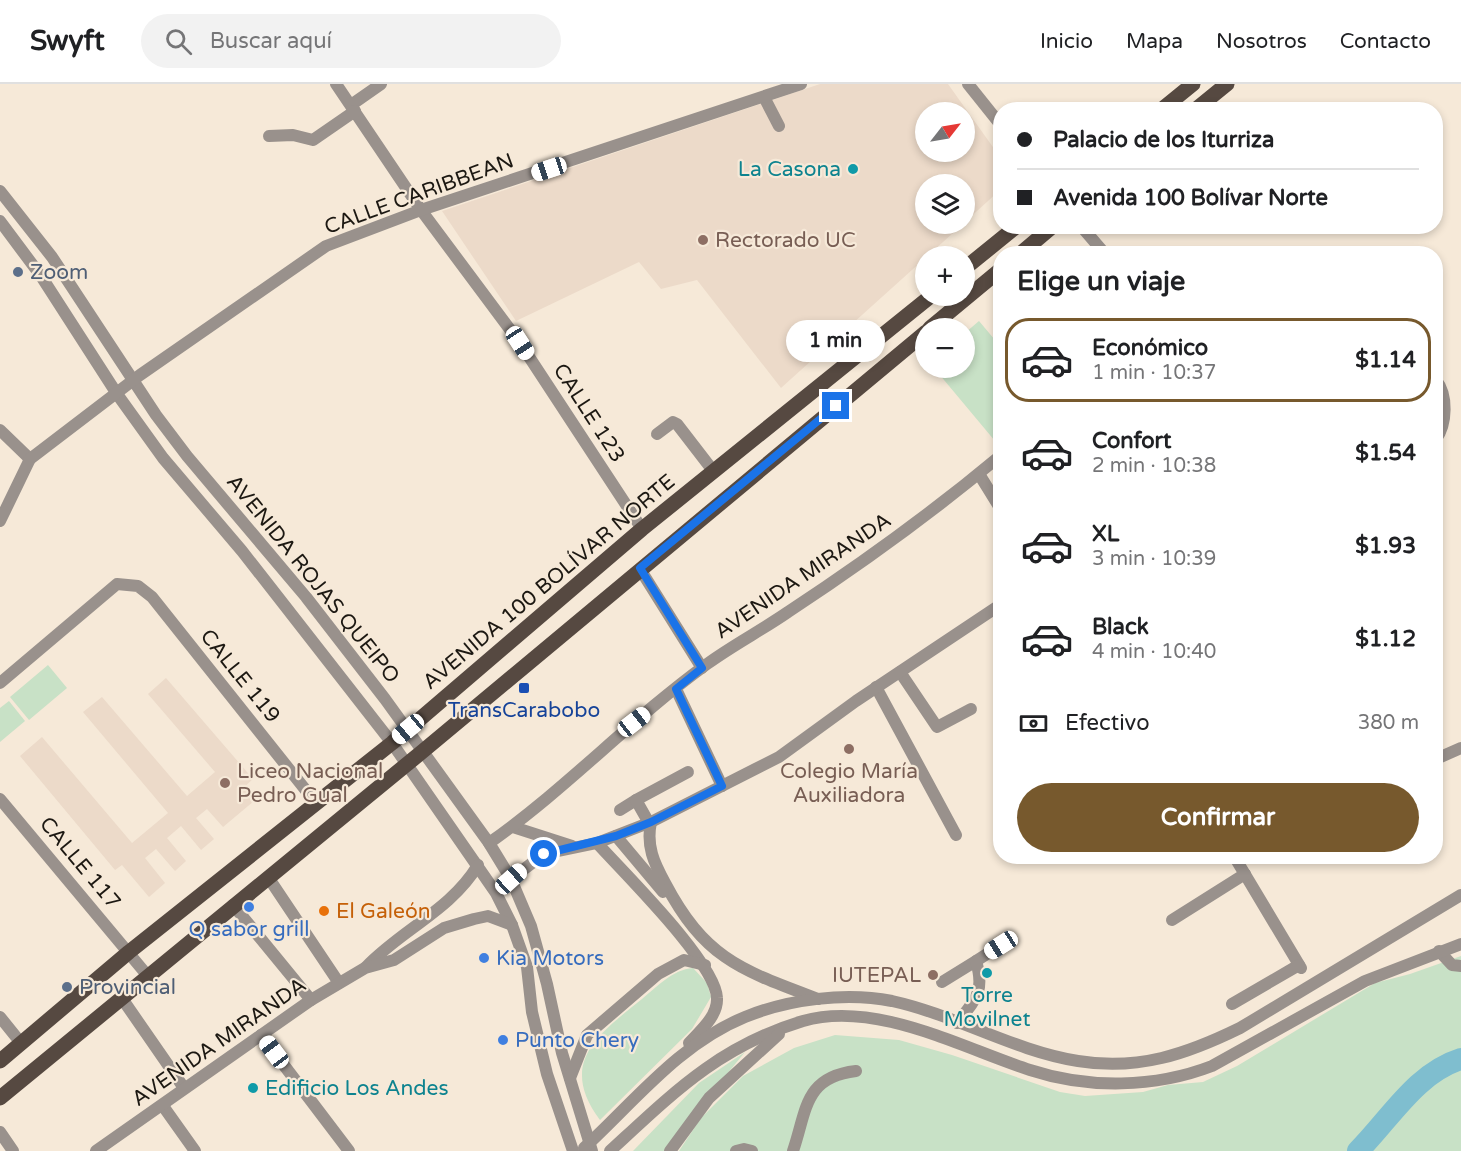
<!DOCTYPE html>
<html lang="es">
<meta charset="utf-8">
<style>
body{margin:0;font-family:"Varela Round",sans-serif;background:#f2f2f2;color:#202124;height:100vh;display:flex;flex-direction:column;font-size:22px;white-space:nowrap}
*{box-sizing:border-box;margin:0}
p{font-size:20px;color:#757577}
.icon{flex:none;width:33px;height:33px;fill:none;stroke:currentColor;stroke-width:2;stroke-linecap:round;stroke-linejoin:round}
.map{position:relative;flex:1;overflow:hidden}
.details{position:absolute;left:993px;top:162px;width:450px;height:618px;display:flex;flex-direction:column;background:#fff;border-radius:24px;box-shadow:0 3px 9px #0003}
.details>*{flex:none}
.top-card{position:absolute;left:993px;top:18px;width:450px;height:132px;border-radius:24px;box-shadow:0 3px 9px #0003;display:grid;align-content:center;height:132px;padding:0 24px;background:#fff}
.needle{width:39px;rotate:59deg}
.buttons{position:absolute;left:915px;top:18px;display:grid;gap:12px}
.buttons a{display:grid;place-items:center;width:60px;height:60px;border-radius:50%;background:#fff;box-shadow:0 3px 9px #0003;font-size:30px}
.end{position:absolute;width:27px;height:27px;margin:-14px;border:8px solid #1a73e8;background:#fff;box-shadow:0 0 0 3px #fff}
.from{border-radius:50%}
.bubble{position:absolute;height:42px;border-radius:21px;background:#fff;box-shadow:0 3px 9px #0003;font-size:20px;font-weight:700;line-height:42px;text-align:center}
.car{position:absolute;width:18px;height:36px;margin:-18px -9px;border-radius:8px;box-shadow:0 0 4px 2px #0007;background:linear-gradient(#fff 24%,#345 0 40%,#fff 0 76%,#345 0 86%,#fff 0)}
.top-card b{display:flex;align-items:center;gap:21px;height:57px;font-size:22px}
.top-card b+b{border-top:2px solid #e0e0e0}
.top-card i{width:15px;height:15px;background:#202124}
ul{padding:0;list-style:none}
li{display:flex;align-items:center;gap:18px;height:84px;margin:0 12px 9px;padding:0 12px;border:3px solid transparent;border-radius:24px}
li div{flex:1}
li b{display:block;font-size:22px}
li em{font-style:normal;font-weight:700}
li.selected{border-color:#77592d}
li>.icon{width:54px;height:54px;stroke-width:1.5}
h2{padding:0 24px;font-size:27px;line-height:72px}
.pay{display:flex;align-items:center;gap:15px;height:66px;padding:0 24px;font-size:22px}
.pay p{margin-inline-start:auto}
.cta{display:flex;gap:12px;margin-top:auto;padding:12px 24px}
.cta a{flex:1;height:69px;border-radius:36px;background:#77592d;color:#fff;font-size:24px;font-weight:700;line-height:69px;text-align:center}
header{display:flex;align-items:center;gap:36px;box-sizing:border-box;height:84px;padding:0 30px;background:#fff;border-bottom:2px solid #e0e0e0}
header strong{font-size:28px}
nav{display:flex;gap:33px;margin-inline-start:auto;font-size:21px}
.search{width:420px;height:54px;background:#f2f2f2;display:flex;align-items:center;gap:15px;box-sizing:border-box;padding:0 21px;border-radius:33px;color:#757577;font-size:22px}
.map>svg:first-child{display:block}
</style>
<header>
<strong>Swyft</strong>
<div class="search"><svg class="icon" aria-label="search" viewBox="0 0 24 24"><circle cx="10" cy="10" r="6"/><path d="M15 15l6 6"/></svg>Buscar aquí</div>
<nav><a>Inicio</a><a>Mapa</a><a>Nosotros</a><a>Contacto</a></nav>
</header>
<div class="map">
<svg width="1461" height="1067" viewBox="0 0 1461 1067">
<rect width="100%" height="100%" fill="#f6e9d8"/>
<g fill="#ecdac9" fill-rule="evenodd">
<path d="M820,0H948L1000,73V106L965,138L964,100H926V140H963L781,304L697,196L661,205L639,178L516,237L442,127ZM926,28H964V68H926Z"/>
<polygon points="166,594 253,695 243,704 254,717 223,743 207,725 196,734 214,755 201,766 181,742 167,754 186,777 175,787 156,765 145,774 165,799 149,813 122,781 115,786 20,672 42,653 132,759 168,729 83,628 102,613 187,712 215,688 148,610"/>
</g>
<g fill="#c8e1c6">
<polygon points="979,237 1000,262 1000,363 934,284 964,284 965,249"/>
<polygon points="48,581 67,604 29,636 10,613"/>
<polygon points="9,617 25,637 0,658 0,624"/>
<polygon points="1461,872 1461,1067 679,1067 701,1034 743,992 794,964 835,951 899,956 952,971 1060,1008 1085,1012 1143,1008 1168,1001 1203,998 1237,982 1375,899 1410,890"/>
<path d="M693,884L707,899L711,913L692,945L600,1036C557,978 599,950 642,915C658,902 672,886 693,884Z"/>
<polygon points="745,968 664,1067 633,1067 699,999"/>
</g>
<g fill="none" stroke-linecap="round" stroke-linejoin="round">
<path stroke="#7fbecf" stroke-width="22" d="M1358,1067C1390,1035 1416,989 1461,975"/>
<g stroke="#99918c" stroke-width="12">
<polyline points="336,0 421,126 520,259 642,445"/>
<polyline points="968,0 1000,40"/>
<polyline points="764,13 779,42"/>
<polyline points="351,21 381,0"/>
<polyline points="269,52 293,51 313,56 355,27"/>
<polyline points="0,107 52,173 156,331 187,372 306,513 385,615 489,759 511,795 531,842 547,900 562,969 592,1067"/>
<polyline points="0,137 41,192 117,310 163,374 242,467 392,659 496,809 512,841 527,883 532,928 547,990 573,1067"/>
<polyline points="1081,142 1105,170"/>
<path d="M1436,296C1448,311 1447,340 1436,355"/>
<polyline points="0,346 30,375"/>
<polyline points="657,350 673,338 677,340 714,388"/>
<polyline points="979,390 1000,424"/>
<polyline points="0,437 30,375 140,291 326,162 421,126 801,0"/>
<polyline points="640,485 702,584"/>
<polyline points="900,588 937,643 971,625"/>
<polyline points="0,599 117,500 138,502 152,513 316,719"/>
<polyline points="876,603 956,751"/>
<polyline points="676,605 722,702"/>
<polyline points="1436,675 1461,664"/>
<polyline points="0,715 147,891"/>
<polyline points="620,726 636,716"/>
<path d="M651,738C646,762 654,779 665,799C705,875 741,886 818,915"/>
<polyline points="649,739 636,716 688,688"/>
<polyline points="513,743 572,762"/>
<polyline points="616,752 663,808"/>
<path d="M489,759C566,705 631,635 707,580C733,561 762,546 788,528C861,480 933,428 1000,372"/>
<path d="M597,759C623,788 716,879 717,914C718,932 700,947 689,959"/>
<polyline points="1234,772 1301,884"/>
<polyline points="268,793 339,899"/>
<polyline points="511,795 544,770 597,759 651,738 779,673 856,617 1000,521"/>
<polyline points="233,821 311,916"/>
<polyline points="1172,836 1245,790"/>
<polyline points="1439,867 1452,881 1461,882"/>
<path d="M366,883C401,846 451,826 478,781"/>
<polyline points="942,898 976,877"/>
<polyline points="121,913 184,1004"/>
<polyline points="1232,920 1299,881"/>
<polyline points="0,933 21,959"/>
<path d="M957,939C976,915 985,908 976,877L1001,861"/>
<polyline points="261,951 349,1067"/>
<polyline points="570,994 587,951 658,890 684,876 705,881"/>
<polyline points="163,1022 195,1067"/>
<polyline points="0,1048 13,1067"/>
<path d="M584,1064C635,1017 679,960 745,933C789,915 846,908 892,917C956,931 1014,967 1078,977C1138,987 1187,970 1240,944L1461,811"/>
<polyline points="96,1067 311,916 365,884 394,876 444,844 474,835 488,832 512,841"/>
<path d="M610,1067C672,1010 719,962 803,937C876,916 962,964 1030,986C1088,1005 1155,1004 1212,982L1365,897L1461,860"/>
<polyline points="670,1067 709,1014 779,950"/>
<polyline points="736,1067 744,1065 752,1067"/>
<path d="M793,1067C807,1026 804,993 856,987"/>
</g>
<g stroke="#564941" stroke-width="15">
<polyline points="1161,26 1193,0"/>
<polyline points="1195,26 1227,0"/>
<polyline points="1020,170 1053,142"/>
<polyline points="964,185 1017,142"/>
<polyline points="930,244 1000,186"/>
<polyline points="0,977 129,868 392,659 642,445 931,212"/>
<polyline points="0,1014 423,667 926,248"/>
</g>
</g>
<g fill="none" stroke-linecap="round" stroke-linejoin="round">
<polyline stroke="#1a73e8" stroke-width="8" points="544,770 616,752 651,738 722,702 676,605 702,584 640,484 836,322"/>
</g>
<g fill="#0f9aa8" stroke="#f6e9d8" stroke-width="2">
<circle cx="853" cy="85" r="6"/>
<circle cx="987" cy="889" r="6"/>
<circle cx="253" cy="1004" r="6"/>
</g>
<g fill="#8d6e63" stroke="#f6e9d8" stroke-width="2">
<circle cx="703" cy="156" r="6"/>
<circle cx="849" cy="665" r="6"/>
<circle cx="225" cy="699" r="6"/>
<circle cx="933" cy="891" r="6"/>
</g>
<g fill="#5c6f8a" stroke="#f6e9d8" stroke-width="2">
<circle cx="18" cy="188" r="6"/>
<circle cx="67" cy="903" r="6"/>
</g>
<rect fill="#1a4fb4" stroke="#f6e9d8" stroke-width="2" x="518" y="598" width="12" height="12" rx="3"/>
<g fill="#3f7fe0" stroke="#f6e9d8" stroke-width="2">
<circle cx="249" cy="823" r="6"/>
<circle cx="484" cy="874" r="6"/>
<circle cx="503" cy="956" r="6"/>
</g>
<circle fill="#e8710a" stroke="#f6e9d8" stroke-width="2" cx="324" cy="827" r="6"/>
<g text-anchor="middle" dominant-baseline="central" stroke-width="4.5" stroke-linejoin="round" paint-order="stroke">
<g font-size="21" fill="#0d838f" stroke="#f6e9d8" text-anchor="end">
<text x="841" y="85">La Casona</text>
<text x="987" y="911" text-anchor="middle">Torre<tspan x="987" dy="24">Movilnet</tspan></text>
<text x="265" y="1004" text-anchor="start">Edificio Los Andes</text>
</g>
<g font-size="21" fill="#1c1812" stroke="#f6e9d8">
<text transform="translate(419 110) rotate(-20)">CALLE CARIBBEAN</text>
<text transform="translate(589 329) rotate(57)">CALLE 123</text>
<text transform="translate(803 492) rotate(-34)">AVENIDA MIRANDA</text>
<text transform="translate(313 495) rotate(51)">AVENIDA ROJAS QUEIPO</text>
<text transform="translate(549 498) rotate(-40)">AVENIDA 100 BOLÍVAR NORTE</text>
<text transform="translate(240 592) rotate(51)">CALLE 119</text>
<text transform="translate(80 779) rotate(50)">CALLE 117</text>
<text transform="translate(219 958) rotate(-35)">AVENIDA MIRANDA</text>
</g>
<g font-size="21" fill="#785e54" stroke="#f6e9d8" text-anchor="start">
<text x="715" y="156">Rectorado UC</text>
<text x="237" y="687">Liceo Nacional<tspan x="237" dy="24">Pedro Gual</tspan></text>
<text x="849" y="687" text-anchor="middle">Colegio María<tspan x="849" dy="24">Auxiliadora</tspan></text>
<text x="921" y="891" text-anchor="end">IUTEPAL</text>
</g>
<g font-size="21" fill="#4e5e75" stroke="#f6e9d8" text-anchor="start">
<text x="30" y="188">Zoom</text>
<text x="79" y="903">Provincial</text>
</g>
<g font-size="21" fill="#164399" stroke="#f6e9d8">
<text x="524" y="626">TransCarabobo</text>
</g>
<g font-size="21" fill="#c56008" stroke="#f6e9d8" text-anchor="start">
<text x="336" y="827">El Galeón</text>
</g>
<g font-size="21" fill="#366cbe" stroke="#f6e9d8" text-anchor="start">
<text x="249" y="845" text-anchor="middle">Q sabor grill</text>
<text x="496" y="874">Kia Motors</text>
<text x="515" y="956">Punto Chery</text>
</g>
</g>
</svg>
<div class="buttons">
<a><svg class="needle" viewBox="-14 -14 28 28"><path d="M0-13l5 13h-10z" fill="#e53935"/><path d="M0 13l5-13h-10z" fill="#757577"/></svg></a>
<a><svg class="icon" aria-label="layers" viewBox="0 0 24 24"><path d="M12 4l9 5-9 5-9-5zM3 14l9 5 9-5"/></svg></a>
<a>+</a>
<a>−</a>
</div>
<i class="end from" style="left:544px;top:770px"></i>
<i class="end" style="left:836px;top:322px"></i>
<div class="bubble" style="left:786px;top:236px;width:99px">1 min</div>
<i class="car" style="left:549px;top:85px;rotate:252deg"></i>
<i class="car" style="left:520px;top:259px;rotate:147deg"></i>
<i class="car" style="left:634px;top:638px;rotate:52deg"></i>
<i class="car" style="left:408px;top:645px;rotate:230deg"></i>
<i class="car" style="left:511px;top:795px;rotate:48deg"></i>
<i class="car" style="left:1001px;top:861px;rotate:238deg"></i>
<i class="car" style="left:274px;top:968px;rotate:323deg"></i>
<div class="top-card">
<b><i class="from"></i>Palacio de los Iturriza</b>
<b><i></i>Avenida 100 Bolívar Norte</b>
</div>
<section class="details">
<h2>Elige un viaje</h2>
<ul>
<li class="selected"><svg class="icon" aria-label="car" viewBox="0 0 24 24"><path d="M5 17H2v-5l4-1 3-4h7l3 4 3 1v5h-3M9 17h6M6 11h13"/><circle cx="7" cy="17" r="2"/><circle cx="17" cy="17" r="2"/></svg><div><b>Económico</b><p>1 min · 10:37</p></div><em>$1.14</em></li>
<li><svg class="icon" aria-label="car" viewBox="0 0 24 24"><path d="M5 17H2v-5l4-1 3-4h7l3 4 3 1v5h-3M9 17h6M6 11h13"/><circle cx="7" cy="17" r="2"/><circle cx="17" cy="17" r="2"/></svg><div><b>Confort</b><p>2 min · 10:38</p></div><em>$1.54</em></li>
<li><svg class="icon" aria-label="car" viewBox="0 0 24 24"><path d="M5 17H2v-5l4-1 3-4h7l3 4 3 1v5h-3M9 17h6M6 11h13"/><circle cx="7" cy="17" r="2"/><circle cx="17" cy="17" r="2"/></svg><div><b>XL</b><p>3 min · 10:39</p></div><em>$1.93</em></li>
<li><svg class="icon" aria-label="car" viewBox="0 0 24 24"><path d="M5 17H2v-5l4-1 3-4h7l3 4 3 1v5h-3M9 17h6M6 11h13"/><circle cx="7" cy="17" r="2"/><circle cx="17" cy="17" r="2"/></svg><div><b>Black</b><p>4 min · 10:40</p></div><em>$1.12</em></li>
</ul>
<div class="pay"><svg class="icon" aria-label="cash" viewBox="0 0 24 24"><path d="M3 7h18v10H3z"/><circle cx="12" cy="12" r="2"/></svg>Efectivo<p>380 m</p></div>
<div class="cta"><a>Confirmar</a></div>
</section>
</div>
